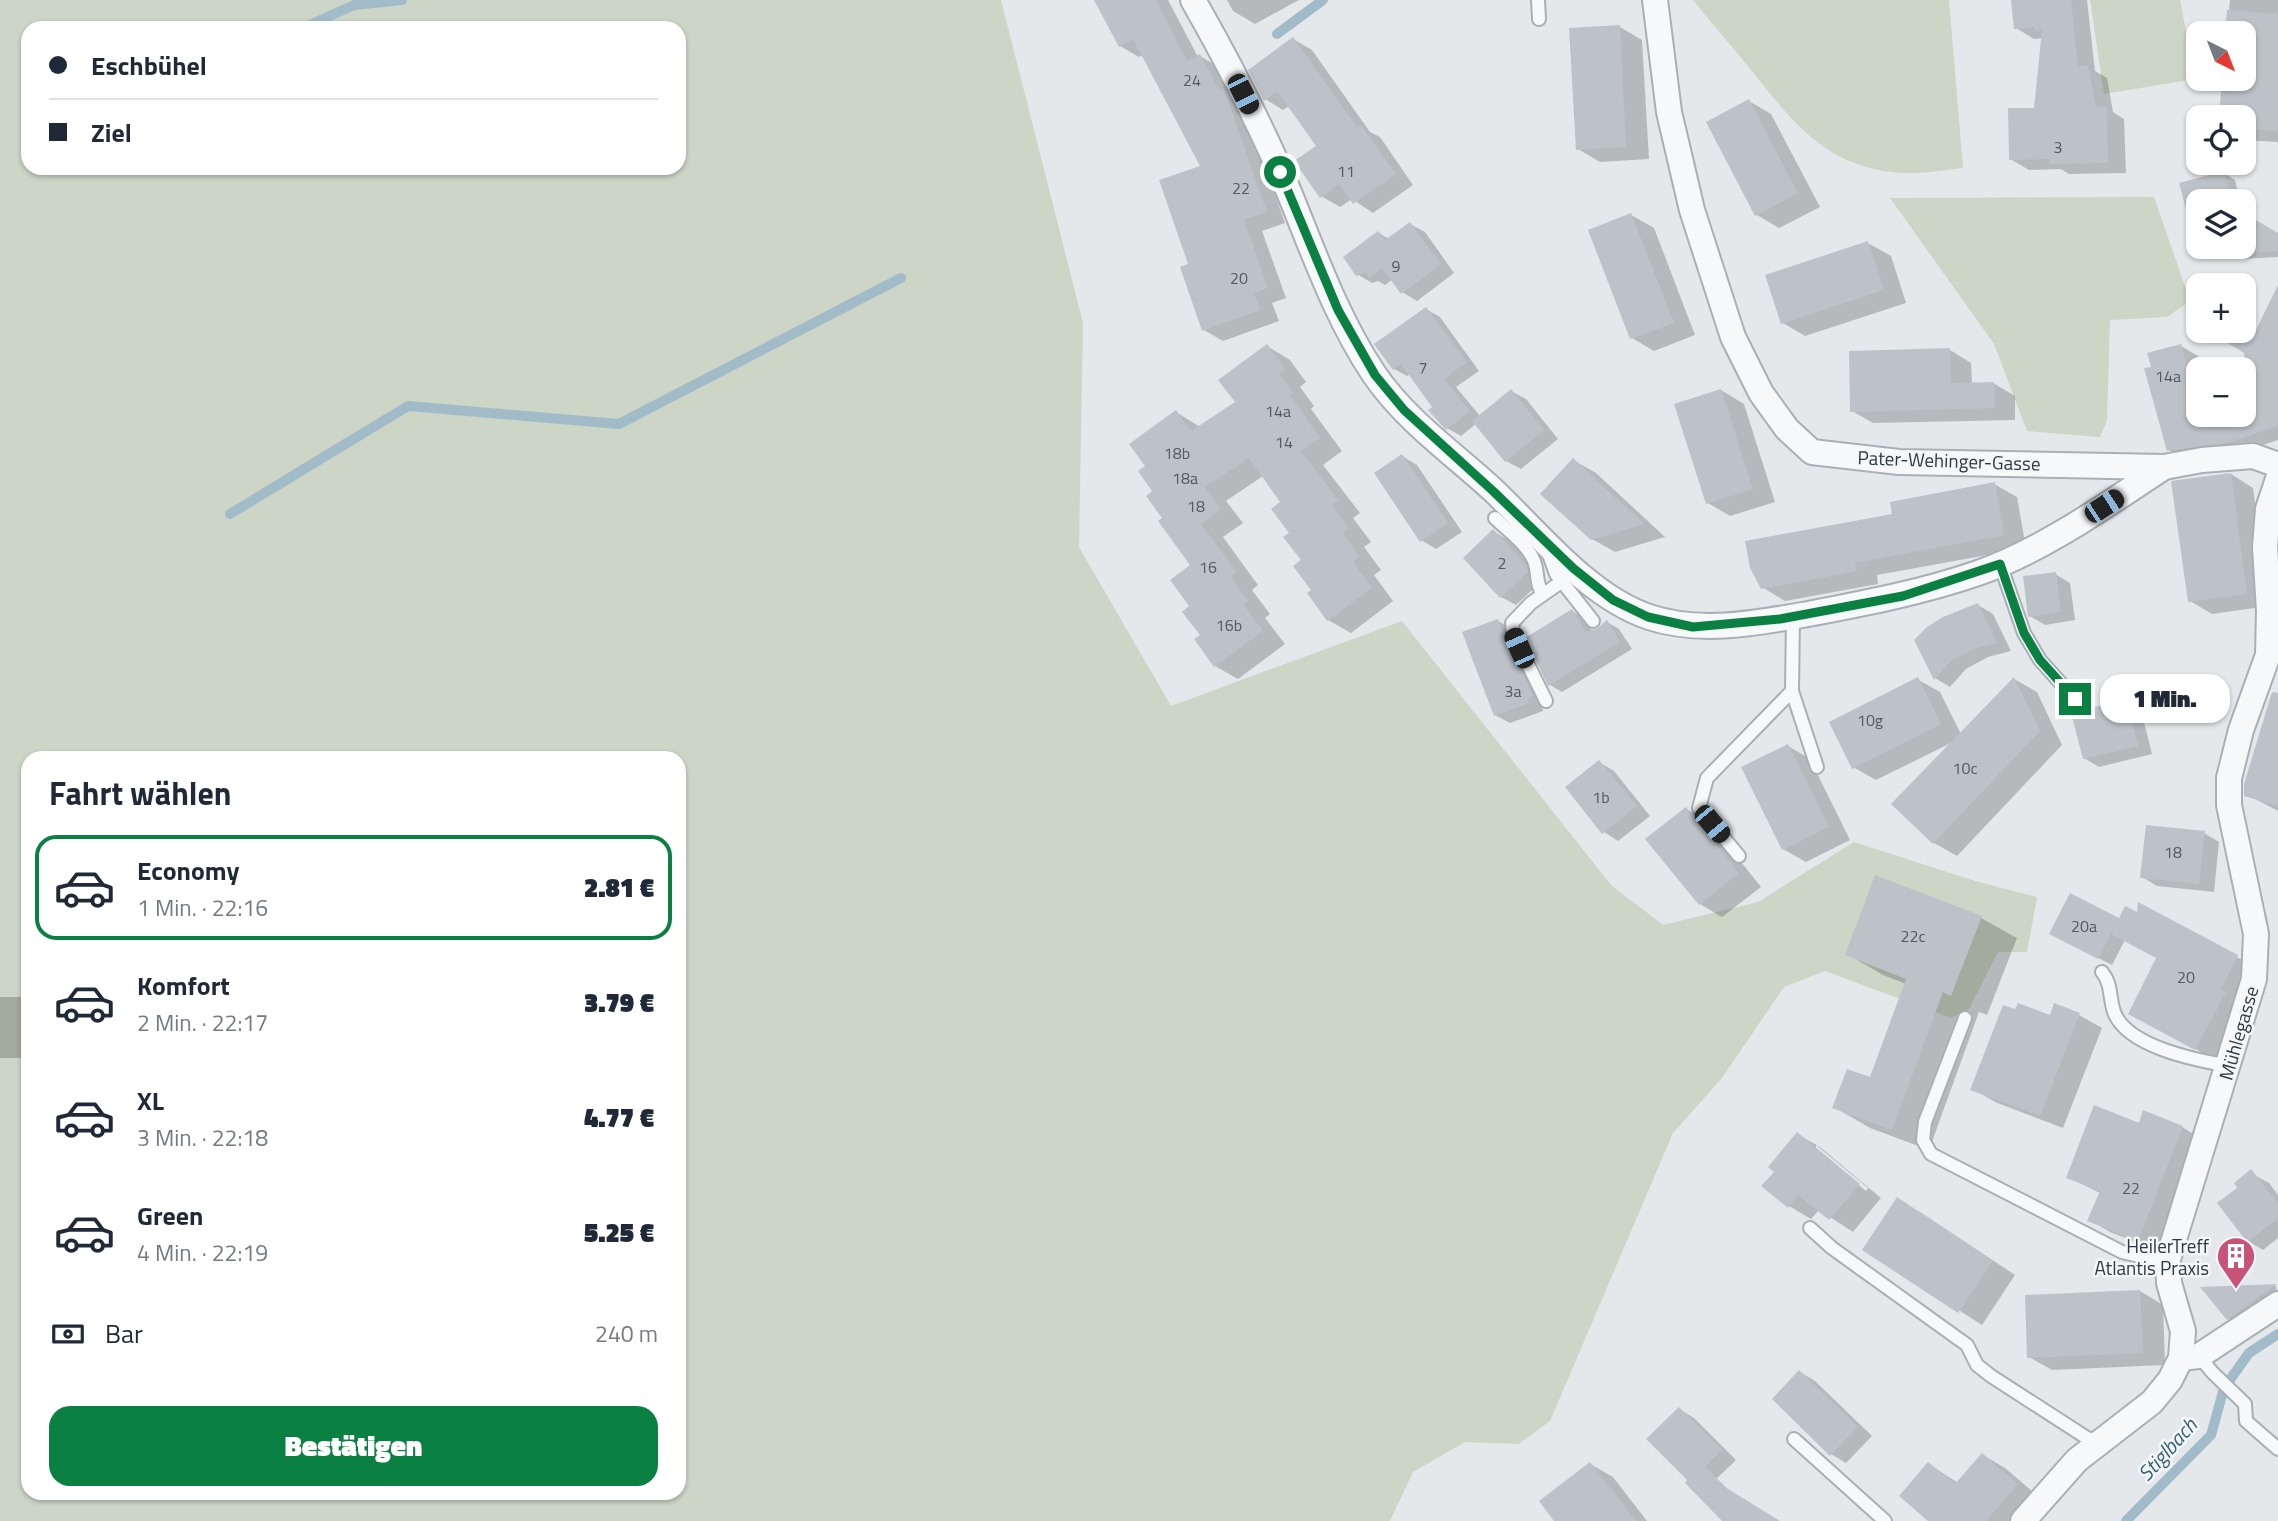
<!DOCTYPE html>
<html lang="de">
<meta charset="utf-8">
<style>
body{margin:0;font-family:"Titillium Web",sans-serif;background:#f6f6f7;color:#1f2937;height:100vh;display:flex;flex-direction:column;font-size:26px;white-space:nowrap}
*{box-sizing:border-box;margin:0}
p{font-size:23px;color:#747a83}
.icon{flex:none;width:38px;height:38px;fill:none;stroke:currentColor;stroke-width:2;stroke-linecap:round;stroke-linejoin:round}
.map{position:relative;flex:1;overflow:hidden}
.drawer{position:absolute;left:21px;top:751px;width:665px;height:749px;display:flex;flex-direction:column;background:#fff;border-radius:21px;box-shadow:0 2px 5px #0004}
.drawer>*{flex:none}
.banner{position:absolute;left:21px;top:21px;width:665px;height:154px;border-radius:21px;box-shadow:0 2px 5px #0004;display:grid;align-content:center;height:154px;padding:0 28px;background:#fff}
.needle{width:46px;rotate:138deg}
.fabs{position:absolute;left:2186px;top:21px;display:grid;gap:14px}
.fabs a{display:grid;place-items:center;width:70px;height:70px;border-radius:14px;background:#fff;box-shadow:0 2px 5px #0004;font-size:35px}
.end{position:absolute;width:32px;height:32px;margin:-16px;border:9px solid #0b8043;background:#fff;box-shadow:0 0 0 4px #fff}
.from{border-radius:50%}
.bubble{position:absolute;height:49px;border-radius:21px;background:#fff;box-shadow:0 2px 5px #0004;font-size:23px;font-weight:800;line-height:49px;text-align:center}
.car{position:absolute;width:21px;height:42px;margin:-21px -10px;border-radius:9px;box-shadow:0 0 5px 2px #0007;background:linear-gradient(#222 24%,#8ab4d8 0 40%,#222 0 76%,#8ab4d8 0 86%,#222 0)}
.banner b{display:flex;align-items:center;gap:24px;height:66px;font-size:26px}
.banner b+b{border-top:2px solid #e0e1e3}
.banner i{width:18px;height:18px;background:#1f2937}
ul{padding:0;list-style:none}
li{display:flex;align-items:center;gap:21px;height:105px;margin:0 14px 10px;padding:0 14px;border:4px solid transparent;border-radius:21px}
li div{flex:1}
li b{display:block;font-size:26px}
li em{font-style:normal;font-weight:800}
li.active{border-color:#0b8043}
li>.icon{width:63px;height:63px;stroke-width:1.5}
h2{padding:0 28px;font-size:32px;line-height:84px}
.pay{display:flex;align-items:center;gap:18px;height:77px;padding:0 28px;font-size:26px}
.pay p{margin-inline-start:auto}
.action{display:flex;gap:14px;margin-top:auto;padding:14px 28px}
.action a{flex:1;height:80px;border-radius:21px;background:#0b8043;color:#fff;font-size:28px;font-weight:800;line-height:80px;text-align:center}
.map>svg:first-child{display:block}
</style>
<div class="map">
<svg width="2278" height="1521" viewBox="0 0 2278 1521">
<rect width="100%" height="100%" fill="#e4e8eb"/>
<g fill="#ccd5c6" fill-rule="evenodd">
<path d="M0,0H1001L1083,323L1079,547L1171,706L1402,621L1611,885L1663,925L1758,902L1854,842L1975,881L2037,897L2027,952H1998L1969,1009L1951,1018L1825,971L1784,987L1722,1078L1673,1133L1550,1421L1519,1444L1465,1442L1413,1472L1390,1521H0ZM28,28H679V168H28ZM28,758H679V1493H28Z"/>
<path d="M1693,0H1949L1963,168C1944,170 1923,174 1904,173C1828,169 1795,125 1751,70C1732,46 1712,24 1693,0Z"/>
<polygon points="2090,0 2180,0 2195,79 2104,94"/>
<polygon points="2154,197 2190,301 2167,317 2110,320 2107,420 2100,437 2027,431 1994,344 1890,198"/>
</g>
<g fill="#0003" fill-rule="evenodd">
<polygon points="1096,0 1168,0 1198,57 1200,56 1219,67 1242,100 1285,223 1262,231 1286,298 1272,303 1279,321 1223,341 1204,330 1190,265 1203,167 1143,55 1139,57 1120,46"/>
<polygon points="1227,0 1299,0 1255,24 1233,11"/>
<polygon points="2012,0 2087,0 2095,71 2107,78 2113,112 2124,119 2126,173 2069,174 2061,169 2029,170 2010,159 2036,110 2043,38 2034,39 2016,28"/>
<polygon points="2230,0 2278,0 2278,142 2244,140 2244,117 2221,117 2224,79 2244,79 2244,33 2227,33"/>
<polygon points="1620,27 1642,40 1649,159 1600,162 1578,149"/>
<polygon points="1293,39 1312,50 1370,132 1380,137 1413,185 1373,213 1352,199 1340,207 1321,196 1318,147 1289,106 1283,110 1265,99"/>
<polygon points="1749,101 1771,114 1820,207 1779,228 1757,215"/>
<polygon points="2224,173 2235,180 2240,201 2198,201 2198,247 2244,247 2244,213 2244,216 2278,235 2278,257 2239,259 2230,254 2210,259 2199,253 2181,185"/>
<polygon points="1631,215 1654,228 1695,335 1654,351 1632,338"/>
<polygon points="1410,224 1425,232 1454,273 1417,301 1402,292 1393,279 1385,285 1378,281 1372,283 1357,274 1379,233 1389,239"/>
<polygon points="1868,243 1891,256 1906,303 1805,336 1783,323"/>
<polygon points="2278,289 2278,440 2245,451 2185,460 2169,450 2153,368 2181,346 2198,356 2201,369 2198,369 2198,415 2244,415 2244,380 2275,371 2222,337 2226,331 2244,331 2244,326 2257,334"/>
<polygon points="1426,309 1440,317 1479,371 1456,387 1480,416 1511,391 1526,399 1558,439 1521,469 1506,461 1476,424 1461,436 1447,428 1410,374 1407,376 1394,369"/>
<polygon points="1267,346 1290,360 1306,382 1300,387 1314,406 1311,409 1342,451 1323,465 1360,513 1353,518 1371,542 1364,547 1381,570 1374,575 1393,601 1351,633 1328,620 1314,590 1291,533 1283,503 1263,476 1226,501 1243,523 1223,537 1258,585 1252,590 1270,614 1265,618 1285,644 1238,679 1215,666 1202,636 1192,606 1192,565 1165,518 1147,467 1176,412 1200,427 1237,402"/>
<polygon points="1950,350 1971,363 1972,384 1993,383 2015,396 2015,420 1873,423 1852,411"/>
<polygon points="1721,390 1744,404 1775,502 1730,516 1708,503"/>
<polygon points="1402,456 1417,465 1462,532 1436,549 1421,540"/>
<polygon points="1573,460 1596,473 1665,537 1615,552 1592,539"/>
<polygon points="2231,474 2253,488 2269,606 2212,614 2190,601"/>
<polygon points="1994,484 2017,497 2026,548 1877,575 1878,584 1785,601 1762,587 1894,515"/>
<polygon points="1493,531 1508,540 1541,575 1542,581 1516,605 1501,597"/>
<polygon points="2055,574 2070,583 2075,620 2045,625 2030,616"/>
<polygon points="1978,605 1993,614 2011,651 1988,657 1966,669 1950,687 1935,678 1917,641"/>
<polygon points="1572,611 1584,618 1593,632 1607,622 1619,629 1632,649 1562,692 1550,685"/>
<polygon points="1498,621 1513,629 1547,704 1542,707 1543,711 1510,723 1495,715"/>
<polygon points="1917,679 1940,692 1961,734 2014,679 2037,692 2062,745 1957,856 1934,843 1893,804 1953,742 1876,780 1853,767"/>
<polygon points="2126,701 2141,710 2152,754 2099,767 2084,758"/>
<polygon points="2278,704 2278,811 2246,794"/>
<polygon points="1788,746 1810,759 1850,840 1806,862 1783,849"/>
<polygon points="1599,762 1614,771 1650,816 1618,841 1604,832"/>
<polygon points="1686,809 1709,822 1761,887 1722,917 1700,904"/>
<polygon points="2204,833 2219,842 2214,892 2157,886 2142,877"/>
<polygon points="2071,895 2120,920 2138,915 2139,904 2257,968 2245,1005 2216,1060 2151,1025 2158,958 2125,940 2112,965 2065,941"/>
<polygon points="1981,918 2017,938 1987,1015 1979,1012 1929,1150 1870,1128 1834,1107 1871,1079 1906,984 1883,975 1847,954"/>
<polygon points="0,997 28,997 27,1058 0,1058"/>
<polygon points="2079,1015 2102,1028 2063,1128 1995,1102 1973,1089 2051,1017"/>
<polygon points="2140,1125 2182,1127 2202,1139 2159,1251 2110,1232 2090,1220 2100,1193 2068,1177"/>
<path d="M1797,1134L1820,1147L1881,1198L1853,1232L1819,1210L1811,1219L1789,1206L1776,1172ZM1816,1145L1868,1188L1866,1191L1816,1150Z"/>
<polygon points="2254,1175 2269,1183 2278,1195 2278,1238 2263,1250 2248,1241 2220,1204"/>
<polygon points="1920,1212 2015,1275 1982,1325 1865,1250"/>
<polygon points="2276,1286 2278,1302 2243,1327 2228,1318 2204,1289"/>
<polygon points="2140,1291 2163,1305 2165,1365 2052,1370 2029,1357"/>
<polygon points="1800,1372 1815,1381 1872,1436 1846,1463 1831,1454"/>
<polygon points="1679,1409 1694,1418 1736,1460 1705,1490"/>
<polygon points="1983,1455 2005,1468 2040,1498 2020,1521 1930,1521 1929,1464 1958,1483"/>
<polygon points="1590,1464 1613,1477 1647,1521 1556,1521"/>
</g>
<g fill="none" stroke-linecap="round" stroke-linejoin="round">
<g stroke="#a2bbc8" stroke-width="10">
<polyline points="303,28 354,5 402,0"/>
<polyline points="1277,34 1323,0"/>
<polyline points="230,514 408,406 619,424 901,278"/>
<polyline points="2126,1521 2211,1435 2224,1388 2249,1353 2278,1334"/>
</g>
</g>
<g fill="#bcc2c8">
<polygon points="1094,0 1156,0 1187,61 1200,54 1219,90 1223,87 1267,212 1244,220 1268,288 1254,293 1261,310 1202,331 1180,267 1188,264 1159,180 1200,166 1133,39 1119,47"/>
<polygon points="2011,0 2071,0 2078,66 2088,66 2096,107 2107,106 2108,163 2049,164 2049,159 2009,160 2008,108 2034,108 2042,30 2035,31 2034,27 2014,29"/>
<polygon points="2227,10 2278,14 2278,131 2244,129 2244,117 2219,117 2222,79 2244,79 2244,33 2225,33"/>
<polygon points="1620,25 1626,147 1576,150 1569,28"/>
<polygon points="1293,37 1357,127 1361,125 1396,174 1353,204 1339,184 1320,198 1294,161 1316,146 1277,91 1264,101 1248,70"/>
<polygon points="1749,99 1798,193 1755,216 1706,122"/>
<polygon points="2224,171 2232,201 2198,201 2198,247 2244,247 2244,213 2278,233 2278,251 2226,254 2224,247 2198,254 2179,183"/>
<polygon points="1631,213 1674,323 1630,339 1588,230"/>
<polygon points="1410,222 1441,264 1401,294 1382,268 1369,278 1366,272 1356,276 1343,257 1378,231 1385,240"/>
<polygon points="1868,241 1884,290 1781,324 1765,275"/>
<polygon points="2278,285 2278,426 2227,443 2167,451 2144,368 2151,367 2147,353 2181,344 2198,406 2198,415 2244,415 2244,353 2208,331 2255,332"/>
<polygon points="1426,307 1467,362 1444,379 1470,411 1446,430 1428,410 1432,407 1401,364 1393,370 1374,344"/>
<polygon points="1267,344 1285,369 1279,374 1293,393 1290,395 1320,438 1301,451 1338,500 1332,505 1349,528 1343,533 1359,556 1353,562 1372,588 1327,621 1307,593 1311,590 1293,566 1301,560 1283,537 1289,533 1271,509 1280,502 1249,458 1205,487 1221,509 1201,524 1237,572 1231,577 1248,601 1243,604 1263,631 1214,667 1194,639 1200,635 1182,612 1189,606 1170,580 1190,565 1158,521 1162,518 1146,496 1152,491 1138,471 1145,466 1129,444 1176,410 1191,431 1235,402 1218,380"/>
<polygon points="1950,348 1951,383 1994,382 1995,408 1850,412 1849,351"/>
<polygon points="1511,389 1544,430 1505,462 1472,421"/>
<polygon points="1721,389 1753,489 1706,504 1674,404"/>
<polygon points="1402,454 1448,523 1420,542 1374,473"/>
<polygon points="1573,458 1644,524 1591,540 1540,494"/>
<polygon points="2231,473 2247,594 2188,602 2171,481"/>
<polygon points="1995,482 2004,535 1855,563 1857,571 1761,589 1750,568 1745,541 1892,514 1890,502"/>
<polygon points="1493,529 1526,565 1528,572 1500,598 1463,558"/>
<polygon points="2056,572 2061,612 2028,617 2023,576"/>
<polygon points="1978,603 1997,643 1973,649 1951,661 1934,680 1914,640 1927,627 1943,617"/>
<polygon points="1572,609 1586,632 1598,628 1607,620 1620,642 1548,686 1525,638"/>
<polygon points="1498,619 1509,648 1533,695 1528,699 1529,703 1494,716 1462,632"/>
<polygon points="1918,677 1941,724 1852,769 1829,722"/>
<polygon points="2014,677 2040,731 1933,844 1891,804"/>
<polygon points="2272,692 2278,693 2278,806 2244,796 2244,784"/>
<polygon points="2127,699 2138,746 2083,759 2071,713"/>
<polygon points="1788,744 1829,827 1782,850 1741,767"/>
<polygon points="1599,760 1637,806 1602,834 1565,787"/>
<polygon points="1686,807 1739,873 1699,905 1645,839"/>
<polygon points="2146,825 2205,831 2199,884 2140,878"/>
<polygon points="1875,875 1982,916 1951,996 1943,992 1892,1130 1832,1108 1847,1069 1870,1077 1906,979 1845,955"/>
<polygon points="2070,893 2119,918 2098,959 2049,934"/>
<polygon points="2138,902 2238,955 2221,989 2226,992 2195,1050 2128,1014 2156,958 2111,934 2125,906 2137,912"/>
<polygon points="2018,1003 2050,1015 2054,1003 2080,1013 2040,1116 1970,1090 2003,1005 2015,1009"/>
<polygon points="2094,1105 2139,1123 2143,1110 2183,1126 2138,1241 2087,1221 2100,1191 2066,1178"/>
<polygon points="1797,1132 1860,1184 1829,1220 1798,1195 1788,1208 1761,1186 1774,1172 1768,1167"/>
<polygon points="2251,1169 2278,1203 2278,1219 2247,1242 2217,1203 2237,1188 2234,1183"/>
<polygon points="1897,1197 1993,1261 1958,1313 1862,1250"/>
<polygon points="2277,1284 2227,1320 2200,1287"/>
<polygon points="2140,1290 2143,1353 2027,1358 2025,1295"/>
<polygon points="1799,1370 1858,1427 1830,1456 1772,1399"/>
<polygon points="1679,1407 1722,1450 1705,1467 1728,1489 1780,1521 1722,1521 1685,1483 1687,1480 1646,1439"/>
<polygon points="1982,1453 2018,1484 1986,1521 1928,1521 1899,1496 1928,1462 1955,1484"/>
<polygon points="1590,1462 1636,1521 1554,1521 1539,1501"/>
</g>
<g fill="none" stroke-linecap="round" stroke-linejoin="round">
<g stroke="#a9b0b5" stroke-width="16">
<g id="lane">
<polyline points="1538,0 1539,19"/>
<path d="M1495,518C1507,530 1528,545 1534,561C1539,574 1535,583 1543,594"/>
<polyline points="1548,552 1556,574 1593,621"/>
<polyline points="2000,564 2024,633 2040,660 2075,699"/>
<polyline points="1793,616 1792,691 1817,767"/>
<polyline points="1546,701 1513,634 1512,623 1531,603 1561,582"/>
<polyline points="1739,856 1699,808 1707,778 1792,691"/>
<path d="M2102,972C2112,984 2109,997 2114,1012C2127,1047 2196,1060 2229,1066"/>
<polyline points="1965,1018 1925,1122 1923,1140 1931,1154 2122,1252 2147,1258 2168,1259"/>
<polyline points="1810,1228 1832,1248 1967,1345 1977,1365 1991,1376 2087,1438 2099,1441"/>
<polyline points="2199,1356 2212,1372 2245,1404 2246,1421 2278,1449"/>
<polyline points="1794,1439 1885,1521"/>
</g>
</g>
<g stroke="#a9b0b5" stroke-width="28">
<g id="street">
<path d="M1193,0C1225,56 1255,114 1281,173C1310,241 1333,313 1374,374C1405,420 1454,454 1494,491C1539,534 1589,597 1649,617C1700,634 1757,623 1808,614C1866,603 1923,592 1978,573C2045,549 2105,506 2164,467"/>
<polyline points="1655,0 1669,112 1692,210 1733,337 1761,393 1787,429 1812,452 1899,462 2164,467 2202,460 2253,456 2278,465"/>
<polyline points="2181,1358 2199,1356 2278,1304"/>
<polyline points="2023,1521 2077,1460 2152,1402 2170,1380 2181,1358 2183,1331 2169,1283 2168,1259 2254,979 2256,934 2229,805 2229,778 2241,730 2268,655 2269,611 2265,547 2268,509 2278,479"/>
</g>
</g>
<use href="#lane" stroke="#f7f8fa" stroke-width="12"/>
<use href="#street" stroke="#f7f8fa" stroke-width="24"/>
</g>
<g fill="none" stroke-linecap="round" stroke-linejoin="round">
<polyline stroke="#0b8043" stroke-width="9" points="1280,172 1338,310 1375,375 1404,410 1493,491 1573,568 1613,600 1648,617 1693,627 1780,619 1903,596 2000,564 2024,633 2040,660 2075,699"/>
</g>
<defs>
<g id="building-pin" transform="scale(2.0125)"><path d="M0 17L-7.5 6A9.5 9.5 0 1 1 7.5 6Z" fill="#c75378" stroke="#f4f7f8"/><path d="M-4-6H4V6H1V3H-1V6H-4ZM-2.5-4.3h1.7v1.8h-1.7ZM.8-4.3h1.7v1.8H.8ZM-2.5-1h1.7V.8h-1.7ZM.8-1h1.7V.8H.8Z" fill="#fff"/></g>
</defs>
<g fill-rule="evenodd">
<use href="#building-pin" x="2236" y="1256"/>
</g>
<g text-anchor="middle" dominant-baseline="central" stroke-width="5" stroke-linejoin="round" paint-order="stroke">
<g font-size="16" fill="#515b64">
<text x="1192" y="80">24</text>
<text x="2058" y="147">3</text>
<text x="1346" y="171">11</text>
<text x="1241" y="188">22</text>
<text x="1396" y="266">9</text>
<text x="1239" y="278">20</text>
<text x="1423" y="367">7</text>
<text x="2168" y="376">14a</text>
<text x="1278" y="411">14a</text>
<text x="1284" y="442">14</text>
<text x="1177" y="453">18b</text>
<text x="1185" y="478">18a</text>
<text x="1196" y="506">18</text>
<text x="1502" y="563">2</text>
<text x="1208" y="567">16</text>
<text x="1229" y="625">16b</text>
<text x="1513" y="691">3a</text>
<text x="1870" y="720">10g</text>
<text x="1965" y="768">10c</text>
<text x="1601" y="797">1b</text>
<text x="2173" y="852">18</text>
<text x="2084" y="926">20a</text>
<text x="1913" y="936">22c</text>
<text x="2186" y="977">20</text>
<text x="2131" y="1188">22</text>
</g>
<g font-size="19" fill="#2d3943" stroke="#f4f7f8">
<text transform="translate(1949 460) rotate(2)">Pater-Wehinger-Gasse</text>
<text transform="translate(2238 1033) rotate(-74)">Mühlegasse</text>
</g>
<g font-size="19" fill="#2d3943" stroke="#f4f7f8" text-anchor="end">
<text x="2209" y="1245">HeilerTreff<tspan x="2209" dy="22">Atlantis Praxis</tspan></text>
</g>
<g font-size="21" font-style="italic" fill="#395e74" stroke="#f4f7f8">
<text transform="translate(2167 1449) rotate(-48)">Stiglbach</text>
</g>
</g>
</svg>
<div class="fabs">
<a><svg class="needle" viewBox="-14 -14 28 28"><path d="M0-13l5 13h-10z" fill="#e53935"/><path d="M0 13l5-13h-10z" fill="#747a83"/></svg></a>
<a><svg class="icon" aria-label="locate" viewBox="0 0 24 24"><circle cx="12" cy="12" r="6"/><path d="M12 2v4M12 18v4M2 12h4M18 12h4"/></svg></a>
<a><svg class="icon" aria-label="layers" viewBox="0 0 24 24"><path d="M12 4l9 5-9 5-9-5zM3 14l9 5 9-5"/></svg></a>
<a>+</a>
<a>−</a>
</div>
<i class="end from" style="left:1280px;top:172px"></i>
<i class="end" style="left:2075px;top:699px"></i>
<div class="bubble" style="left:2100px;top:674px;width:130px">1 Min.</div>
<i class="car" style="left:1243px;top:94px;rotate:153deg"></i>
<i class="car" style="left:2104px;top:506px;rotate:57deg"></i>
<i class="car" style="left:1519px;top:648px;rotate:336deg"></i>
<i class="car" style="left:1712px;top:824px;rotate:140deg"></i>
<div class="banner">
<b><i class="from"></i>Eschbühel</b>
<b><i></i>Ziel</b>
</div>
<section class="drawer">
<h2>Fahrt wählen</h2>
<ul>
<li class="active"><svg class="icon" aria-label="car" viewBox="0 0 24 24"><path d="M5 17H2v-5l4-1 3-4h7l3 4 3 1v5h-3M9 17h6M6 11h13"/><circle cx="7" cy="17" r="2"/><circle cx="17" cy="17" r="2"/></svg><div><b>Economy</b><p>1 Min. · 22:16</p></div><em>2.81 €</em></li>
<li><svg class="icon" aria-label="car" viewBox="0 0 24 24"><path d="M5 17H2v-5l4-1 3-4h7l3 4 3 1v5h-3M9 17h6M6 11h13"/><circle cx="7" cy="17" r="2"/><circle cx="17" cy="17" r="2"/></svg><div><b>Komfort</b><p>2 Min. · 22:17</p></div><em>3.79 €</em></li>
<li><svg class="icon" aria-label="car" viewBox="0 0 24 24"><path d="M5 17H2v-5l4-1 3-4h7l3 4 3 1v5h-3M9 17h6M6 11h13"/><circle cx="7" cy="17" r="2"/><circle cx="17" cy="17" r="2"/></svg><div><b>XL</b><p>3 Min. · 22:18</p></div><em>4.77 €</em></li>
<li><svg class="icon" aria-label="car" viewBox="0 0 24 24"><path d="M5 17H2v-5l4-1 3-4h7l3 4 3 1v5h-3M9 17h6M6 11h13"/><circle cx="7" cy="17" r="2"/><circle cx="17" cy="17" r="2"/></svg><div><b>Green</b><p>4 Min. · 22:19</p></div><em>5.25 €</em></li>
</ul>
<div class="pay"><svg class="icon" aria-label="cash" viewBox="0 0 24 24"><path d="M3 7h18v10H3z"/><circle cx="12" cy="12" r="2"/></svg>Bar<p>240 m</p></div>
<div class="action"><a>Bestätigen</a></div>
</section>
</div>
